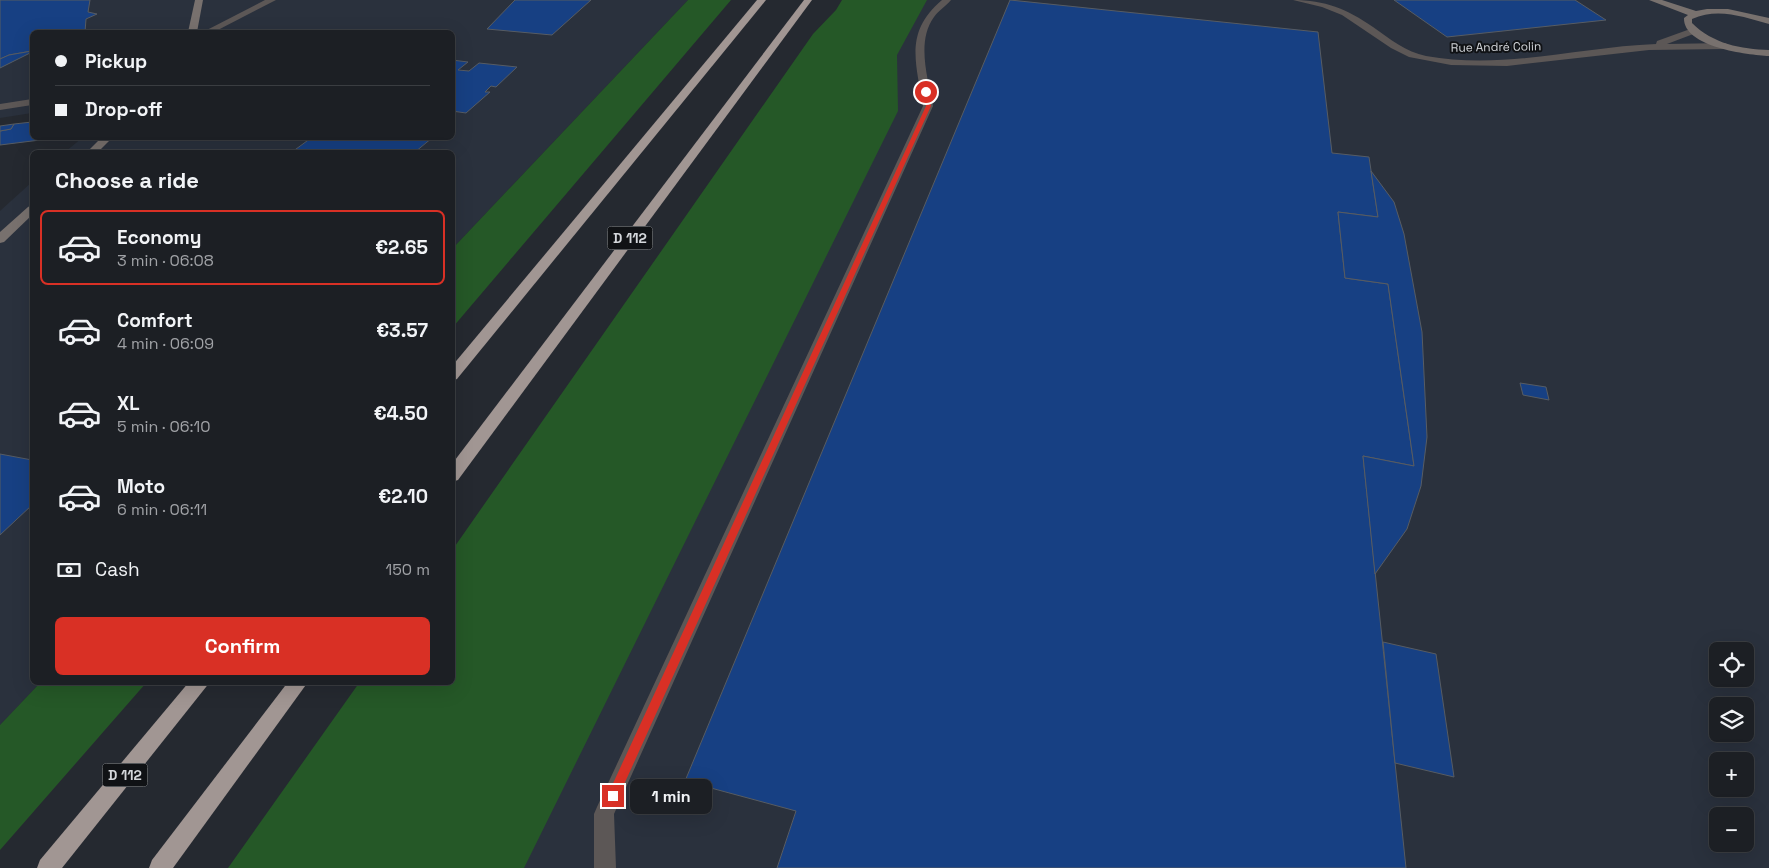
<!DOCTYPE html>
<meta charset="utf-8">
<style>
body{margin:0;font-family:"Space Grotesk",sans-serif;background:#25272c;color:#f1f3f6;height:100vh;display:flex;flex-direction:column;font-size:19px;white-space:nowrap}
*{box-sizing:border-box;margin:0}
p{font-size:16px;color:#a0a2a6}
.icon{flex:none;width:28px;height:28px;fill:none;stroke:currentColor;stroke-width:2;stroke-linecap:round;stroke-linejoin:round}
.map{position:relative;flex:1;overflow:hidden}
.sheet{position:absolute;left:30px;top:150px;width:425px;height:535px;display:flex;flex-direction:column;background:#1c1f24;border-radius:8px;box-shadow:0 5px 20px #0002,0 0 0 1px #3a3d41}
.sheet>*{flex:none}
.guide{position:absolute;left:30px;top:30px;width:425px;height:110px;border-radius:8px;box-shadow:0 5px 20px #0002,0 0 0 1px #3a3d41;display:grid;align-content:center;height:110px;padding:0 25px;background:#1c1f24}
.tools{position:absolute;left:1709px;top:642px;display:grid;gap:10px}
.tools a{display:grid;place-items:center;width:45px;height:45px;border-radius:8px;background:#1c1f24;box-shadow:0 5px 20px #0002,0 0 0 1px #3a3d41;font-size:25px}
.end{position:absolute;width:22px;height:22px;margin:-11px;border:6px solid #d93025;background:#fff;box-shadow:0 0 0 2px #fff}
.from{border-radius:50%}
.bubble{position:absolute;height:35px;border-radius:8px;background:#1c1f24;box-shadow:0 5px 20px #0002,0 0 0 1px #3a3d41;font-size:16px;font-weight:700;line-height:35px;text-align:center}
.guide b{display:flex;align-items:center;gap:18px;height:48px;font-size:19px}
.guide b+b{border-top:1px solid #3a3d41}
.guide i{width:12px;height:12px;background:#f1f3f6}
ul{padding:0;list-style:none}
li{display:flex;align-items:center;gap:15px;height:75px;margin:0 10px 8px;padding:0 15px;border:2px solid transparent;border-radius:8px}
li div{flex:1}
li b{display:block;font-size:19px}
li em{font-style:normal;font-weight:700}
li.active{border-color:#d93025}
li>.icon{width:45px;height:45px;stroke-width:1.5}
h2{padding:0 25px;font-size:22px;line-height:60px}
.pay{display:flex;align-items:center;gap:12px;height:55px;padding:0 25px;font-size:19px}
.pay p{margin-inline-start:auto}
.button{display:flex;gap:10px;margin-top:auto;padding:10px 25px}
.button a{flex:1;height:58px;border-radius:8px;background:#d93025;color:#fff;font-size:20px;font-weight:700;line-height:58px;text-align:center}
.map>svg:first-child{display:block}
</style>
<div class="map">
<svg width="1769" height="868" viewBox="0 0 1769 868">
<rect width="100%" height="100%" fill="#252930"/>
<g fill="#2a313d" fill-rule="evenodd">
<polygon points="0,0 688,0 453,248 452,152 65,152 82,138 452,138 452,32 32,32 32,113 0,118"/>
<path d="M868,0H1769V868H335L452,682ZM1718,651H1745V679H1718ZM1718,706H1745V734H1718ZM1718,761H1745V789H1718ZM1718,816H1745V844H1718Z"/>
<polygon points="32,182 32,682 40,683 0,725 0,211"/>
</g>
<g fill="#255827">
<polygon points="688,0 731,0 453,327 453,248"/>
<polygon points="842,0 927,0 897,55 898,111 524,868 228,868 359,683 452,682 453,549 813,34 836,10"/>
<polygon points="40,683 146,683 0,850 0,725"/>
</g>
<g fill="#174083" stroke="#575c63">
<polygon points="0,0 90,0 88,12 97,14 86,19 85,32 32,32 32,51 9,55 0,59"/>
<polygon points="515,0 591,0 552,35 487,29"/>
<polygon points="1010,0 1318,32 1332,153 1369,157 1378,217 1338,212 1345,278 1388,284 1414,466 1363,456 1406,868 777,868 796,811 685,781"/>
<polygon points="1394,0 1575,0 1606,20 1447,37"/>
<polygon points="32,51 32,52 0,68 0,59 9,55"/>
<polygon points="452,60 468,62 458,70 469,71 479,63 517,67 496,87 491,86 485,92 490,92 466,113 452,111"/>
<polygon points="32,122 32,138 56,138 0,145 0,131 11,129 14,124"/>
<polygon points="14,124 11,129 0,131 0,126"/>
<polygon points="311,138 432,138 415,152 292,152"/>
<polygon points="1371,171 1394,202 1404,234 1422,332 1427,437 1421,486 1407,529 1375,574 1363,456 1414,466 1388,284 1345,278 1338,212 1378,217"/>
<polygon points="1520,383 1546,387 1549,400 1523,395"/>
<polygon points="0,454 32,460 32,505 0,535"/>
<polygon points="1383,642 1436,654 1454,777 1395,763"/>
</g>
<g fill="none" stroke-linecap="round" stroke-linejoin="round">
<g fill="#5c5756" fill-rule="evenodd">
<path d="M942,0H951C946,6 939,10 934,17C916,42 928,78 933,106L614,814L616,868H594V814L597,807L923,106C916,63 904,32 942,0Z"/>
<polygon points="32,99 32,105 0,110 0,104"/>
</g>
<g fill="#5c5756" fill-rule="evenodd">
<polygon points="265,0 276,0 214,32 203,32"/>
<path d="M1293,0C1325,0 1347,9 1373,27C1390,39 1406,52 1426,56C1504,70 1579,47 1656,44L1657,41L1693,28L1698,31L1696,33L1667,44L1725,43L1730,46L1725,49L1649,50L1507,66L1451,65L1409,57L1391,48L1342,15L1322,7Z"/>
</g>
<g fill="#78716e" fill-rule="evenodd">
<polygon points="195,0 203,0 197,32 188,32"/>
<path d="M1649,0H1662L1696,11L1707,9H1728L1769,18V24C1744,17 1718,7 1692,19V23C1713,44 1741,49 1769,50V56C1748,55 1683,47 1684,18L1688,15Z"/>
<polygon points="101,138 112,138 98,152 87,152"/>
<polygon points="32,205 32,215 4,242 0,243 0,232 28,207"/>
</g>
<g fill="#a19693" fill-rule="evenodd">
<polygon points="757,0 766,0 457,379 452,381 452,366"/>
<polygon points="804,0 812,0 458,480 452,482 452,464"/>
<polygon points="189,682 210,682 62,868 37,868 40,860"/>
<polygon points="288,682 308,682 173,868 149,868 152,860"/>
</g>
</g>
<polygon fill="#d93025" points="925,91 929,92 931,106 617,800 613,801 609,800 607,796 609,792 926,106"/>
<g text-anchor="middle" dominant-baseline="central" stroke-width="4" stroke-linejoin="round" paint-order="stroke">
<g font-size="12" fill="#d4d7db" stroke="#101215">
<text transform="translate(1496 47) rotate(-1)">Rue André Colin</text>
</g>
<g fill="#101215" stroke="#999ca0" stroke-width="1">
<rect x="607.5" y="226.5" width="45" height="23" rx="4"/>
<rect x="102.5" y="763.5" width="45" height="23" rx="4"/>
</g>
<g font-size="14" font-weight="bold" fill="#d4d7db">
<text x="630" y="238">D 112</text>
<text x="125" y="775">D 112</text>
</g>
</g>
</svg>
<div class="tools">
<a><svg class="icon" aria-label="locate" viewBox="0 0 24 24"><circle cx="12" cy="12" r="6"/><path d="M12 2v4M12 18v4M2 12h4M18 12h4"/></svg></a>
<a><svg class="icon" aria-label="layers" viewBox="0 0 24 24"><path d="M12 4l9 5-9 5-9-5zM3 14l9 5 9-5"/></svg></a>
<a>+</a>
<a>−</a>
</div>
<i class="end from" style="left:926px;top:92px"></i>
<i class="end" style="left:613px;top:796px"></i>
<div class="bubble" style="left:630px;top:779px;width:82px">1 min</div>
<div class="guide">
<b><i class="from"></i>Pickup</b>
<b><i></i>Drop-off</b>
</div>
<section class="sheet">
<h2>Choose a ride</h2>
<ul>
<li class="active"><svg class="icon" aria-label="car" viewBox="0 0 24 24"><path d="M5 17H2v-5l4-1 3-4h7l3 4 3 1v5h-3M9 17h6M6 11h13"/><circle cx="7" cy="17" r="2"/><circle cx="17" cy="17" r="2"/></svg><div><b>Economy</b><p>3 min · 06:08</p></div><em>€2.65</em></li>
<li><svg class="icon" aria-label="car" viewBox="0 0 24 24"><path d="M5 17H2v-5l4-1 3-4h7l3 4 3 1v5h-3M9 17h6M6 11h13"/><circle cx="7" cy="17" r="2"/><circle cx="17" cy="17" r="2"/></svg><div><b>Comfort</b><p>4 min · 06:09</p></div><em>€3.57</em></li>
<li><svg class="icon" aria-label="car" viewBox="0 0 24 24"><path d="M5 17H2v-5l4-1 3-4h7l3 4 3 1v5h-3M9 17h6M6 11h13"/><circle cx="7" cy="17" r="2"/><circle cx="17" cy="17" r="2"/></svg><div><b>XL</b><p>5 min · 06:10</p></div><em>€4.50</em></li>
<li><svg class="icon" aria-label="car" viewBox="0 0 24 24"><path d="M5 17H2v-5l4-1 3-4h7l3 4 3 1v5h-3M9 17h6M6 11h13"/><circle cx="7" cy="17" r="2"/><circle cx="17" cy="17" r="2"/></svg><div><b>Moto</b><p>6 min · 06:11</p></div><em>€2.10</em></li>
</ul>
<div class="pay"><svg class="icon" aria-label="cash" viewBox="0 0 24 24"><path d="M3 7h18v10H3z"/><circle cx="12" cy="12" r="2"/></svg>Cash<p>150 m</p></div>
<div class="button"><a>Confirm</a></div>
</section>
</div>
